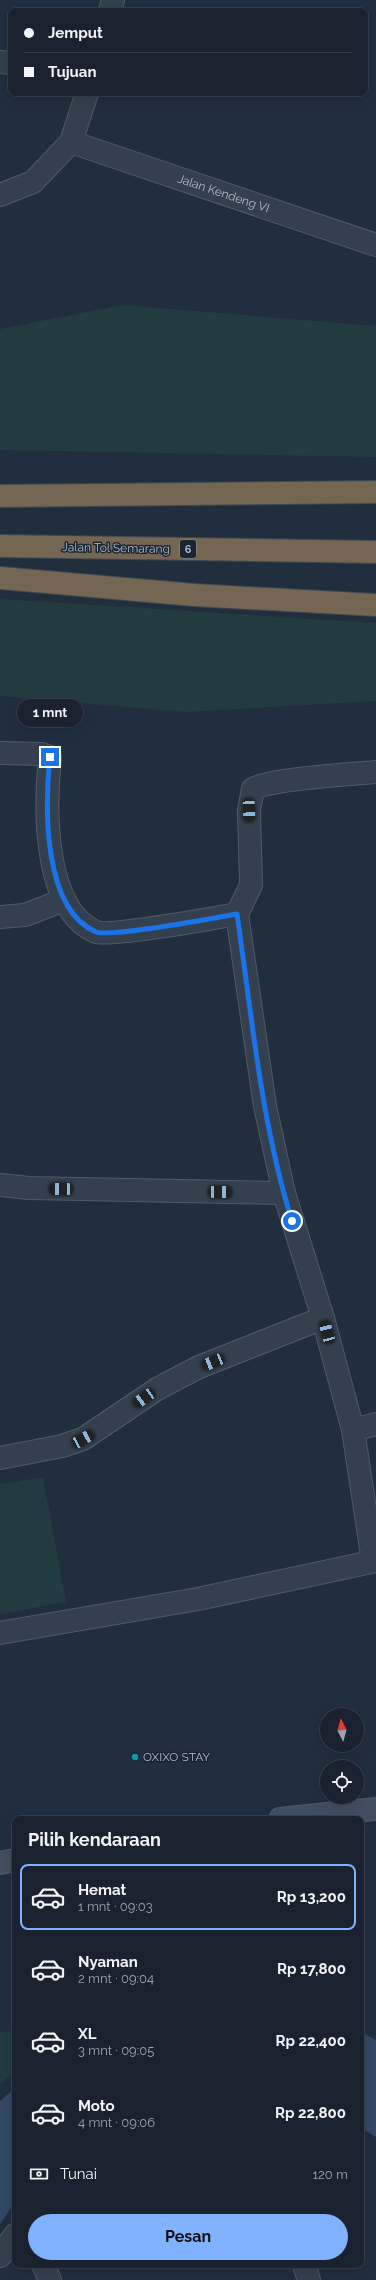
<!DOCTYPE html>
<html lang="id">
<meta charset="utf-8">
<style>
body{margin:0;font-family:Raleway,sans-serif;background:#222a36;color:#f1f3f6;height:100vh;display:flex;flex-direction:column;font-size:15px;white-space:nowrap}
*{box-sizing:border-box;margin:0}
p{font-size:13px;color:#9fa4aa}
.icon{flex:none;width:22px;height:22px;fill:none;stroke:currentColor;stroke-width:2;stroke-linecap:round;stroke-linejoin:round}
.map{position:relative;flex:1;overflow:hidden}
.details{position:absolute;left:12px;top:1816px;width:352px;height:452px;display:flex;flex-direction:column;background:#19222e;border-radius:8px;box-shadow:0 4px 16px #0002,0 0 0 1px #373f4a}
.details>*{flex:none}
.top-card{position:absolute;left:8px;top:8px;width:360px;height:88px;border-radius:8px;box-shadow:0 4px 16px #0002,0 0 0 1px #373f4a;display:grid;align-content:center;height:88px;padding:0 16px;background:#19222e}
.needle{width:26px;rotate:354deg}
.fabs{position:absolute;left:320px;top:1708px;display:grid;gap:8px}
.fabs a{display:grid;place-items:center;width:44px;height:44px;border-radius:50%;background:#19222e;box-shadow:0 4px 16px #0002,0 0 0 1px #373f4a;font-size:20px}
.end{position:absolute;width:18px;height:18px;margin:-9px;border:5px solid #1a73e8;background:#fff;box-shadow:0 0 0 2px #fff}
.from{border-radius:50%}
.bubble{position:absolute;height:28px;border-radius:14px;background:#19222e;box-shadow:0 4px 16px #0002,0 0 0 1px #373f4a;font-size:13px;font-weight:700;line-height:28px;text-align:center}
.car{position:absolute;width:12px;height:24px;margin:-12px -6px;border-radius:5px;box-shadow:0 0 3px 1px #0007;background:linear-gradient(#222 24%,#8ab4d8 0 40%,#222 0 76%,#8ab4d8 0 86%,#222 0)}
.top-card b{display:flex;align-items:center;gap:14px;height:38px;font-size:15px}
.top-card b+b{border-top:1px solid #373f4a}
.top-card i{width:10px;height:10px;background:#f1f3f6}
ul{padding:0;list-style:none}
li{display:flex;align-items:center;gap:12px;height:66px;margin:0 8px 6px;padding:0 8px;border:2px solid transparent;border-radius:8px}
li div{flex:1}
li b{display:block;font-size:15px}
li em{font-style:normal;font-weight:700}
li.current{border-color:#80b2ff}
li>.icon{width:36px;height:36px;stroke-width:1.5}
h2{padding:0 16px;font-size:18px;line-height:48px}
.pay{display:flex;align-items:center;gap:10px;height:44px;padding:0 16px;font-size:15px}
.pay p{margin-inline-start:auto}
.button{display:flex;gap:8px;margin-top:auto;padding:8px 16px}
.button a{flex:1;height:46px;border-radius:24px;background:#80b2ff;color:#111;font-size:16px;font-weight:700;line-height:46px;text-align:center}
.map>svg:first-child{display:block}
</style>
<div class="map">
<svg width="376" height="2280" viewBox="0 0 376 2280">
<rect width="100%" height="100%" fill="#212e3e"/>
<g fill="#233c3f">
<polygon points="122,305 376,326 376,457 0,450 0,329"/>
<polygon points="0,599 376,623 376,701 185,712 0,696"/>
<polygon points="43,1477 66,1602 0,1614 0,1484"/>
<polygon points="15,2031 15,2072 0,2084 0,2032"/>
</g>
<g fill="#344966">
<polygon points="361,2032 376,2040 376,2137 361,2128"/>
<polygon points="15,2088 15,2202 0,2224 0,2101"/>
</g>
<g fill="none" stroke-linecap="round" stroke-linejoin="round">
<g stroke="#515b68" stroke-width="24">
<g id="minor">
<polyline points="110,11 113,0"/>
<polyline points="0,62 11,63"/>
<path id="s1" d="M71,142L376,245"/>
<polyline points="0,195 33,182 71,142 87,93"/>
<path d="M0,753L42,754L50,757C45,804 42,909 96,932C110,937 215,918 237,914L265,1106L284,1193L323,1318L353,1430L373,1561"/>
<path d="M237,914L251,885L249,810L253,789C269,779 353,774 376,772"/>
<polyline points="0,917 25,915 64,900"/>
<polyline points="0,1185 29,1188 284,1193"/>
<polyline points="353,1430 376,1424"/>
<polyline points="0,1458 62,1446 83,1439 157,1389 199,1367 323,1318"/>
<polyline points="0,1633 198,1599 376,1561"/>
<polyline points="0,2256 15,2235"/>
<polyline points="43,2265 50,2280"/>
<polyline points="304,2265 309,2280"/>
</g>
</g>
<g stroke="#515b68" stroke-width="24">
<g id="secondary">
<polyline points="280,1819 376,1809"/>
<polyline points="0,1863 15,1860"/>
</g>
</g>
<g stroke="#3e4855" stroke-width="24">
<g id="motorway">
<polyline points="0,496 376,492"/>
<polyline points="0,546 376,552"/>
<polyline points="0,578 194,595 376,605"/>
</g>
</g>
<use href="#minor" stroke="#35404e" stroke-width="22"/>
<use href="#secondary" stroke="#434f61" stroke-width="22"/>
<use href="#motorway" stroke="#746652" stroke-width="22"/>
</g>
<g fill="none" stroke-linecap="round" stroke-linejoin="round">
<path stroke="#1a73e8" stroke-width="5" d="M50,757C45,804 42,909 96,932C110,937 215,918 237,914C252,1017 261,1122 292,1221"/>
</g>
<circle fill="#0f9aa8" stroke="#1b2532" stroke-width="1.5" cx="135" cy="1757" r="4"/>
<g text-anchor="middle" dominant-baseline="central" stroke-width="3" stroke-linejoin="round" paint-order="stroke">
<rect fill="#1b2532" stroke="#848e9c" stroke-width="1" x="180" y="540" width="16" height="18" rx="3"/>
<g font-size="11" font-weight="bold" fill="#b1bbc9">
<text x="188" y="549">6</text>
</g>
<g font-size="12" fill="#b1bbc9" stroke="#1b2532">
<text stroke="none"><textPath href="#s1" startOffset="161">Jalan Kendeng VI</textPath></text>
<text transform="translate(116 548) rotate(1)">Jalan Tol Semarang</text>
</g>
<g font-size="12" fill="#b1bbc9" stroke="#1b2532" text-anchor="start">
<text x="143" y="1757">OXIXO STAY</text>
</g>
</g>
</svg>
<div class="fabs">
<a><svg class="needle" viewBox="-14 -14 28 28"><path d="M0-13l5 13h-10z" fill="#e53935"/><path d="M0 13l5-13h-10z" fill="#9fa4aa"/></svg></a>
<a><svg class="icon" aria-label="locate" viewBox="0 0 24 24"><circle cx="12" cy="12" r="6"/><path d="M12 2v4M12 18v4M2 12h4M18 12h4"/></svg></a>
</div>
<i class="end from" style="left:292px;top:1221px"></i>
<i class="end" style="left:50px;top:757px"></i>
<div class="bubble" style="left:17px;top:699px;width:66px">1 mnt</div>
<i class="car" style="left:249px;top:810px;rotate:178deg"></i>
<i class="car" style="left:61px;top:1189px;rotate:271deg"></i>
<i class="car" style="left:220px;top:1192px;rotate:91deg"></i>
<i class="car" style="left:327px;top:1332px;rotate:345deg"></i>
<i class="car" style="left:213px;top:1362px;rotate:248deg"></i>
<i class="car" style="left:144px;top:1398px;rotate:235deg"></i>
<i class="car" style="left:83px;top:1439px;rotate:61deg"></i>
<div class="top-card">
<b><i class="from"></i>Jemput</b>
<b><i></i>Tujuan</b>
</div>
<section class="details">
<h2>Pilih kendaraan</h2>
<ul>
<li class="current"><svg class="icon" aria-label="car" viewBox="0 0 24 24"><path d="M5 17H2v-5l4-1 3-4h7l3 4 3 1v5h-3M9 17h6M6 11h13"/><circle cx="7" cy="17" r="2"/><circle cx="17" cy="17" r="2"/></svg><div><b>Hemat</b><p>1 mnt · 09:03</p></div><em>Rp 13,200</em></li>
<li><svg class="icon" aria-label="car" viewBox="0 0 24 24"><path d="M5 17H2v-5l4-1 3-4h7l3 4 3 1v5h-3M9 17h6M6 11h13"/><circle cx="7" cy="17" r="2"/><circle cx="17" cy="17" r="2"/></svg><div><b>Nyaman</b><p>2 mnt · 09:04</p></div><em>Rp 17,800</em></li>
<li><svg class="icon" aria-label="car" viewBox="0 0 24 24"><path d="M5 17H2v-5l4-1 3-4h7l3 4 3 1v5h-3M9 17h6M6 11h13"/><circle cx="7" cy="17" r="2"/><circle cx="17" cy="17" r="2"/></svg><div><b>XL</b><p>3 mnt · 09:05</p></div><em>Rp 22,400</em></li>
<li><svg class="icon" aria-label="car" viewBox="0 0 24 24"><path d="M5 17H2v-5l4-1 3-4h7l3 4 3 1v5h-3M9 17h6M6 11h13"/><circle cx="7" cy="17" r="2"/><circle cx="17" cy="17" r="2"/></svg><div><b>Moto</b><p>4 mnt · 09:06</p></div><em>Rp 22,800</em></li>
</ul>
<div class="pay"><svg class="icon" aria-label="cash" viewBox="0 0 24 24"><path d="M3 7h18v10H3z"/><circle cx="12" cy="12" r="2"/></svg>Tunai<p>120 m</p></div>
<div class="button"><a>Pesan</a></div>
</section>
</div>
